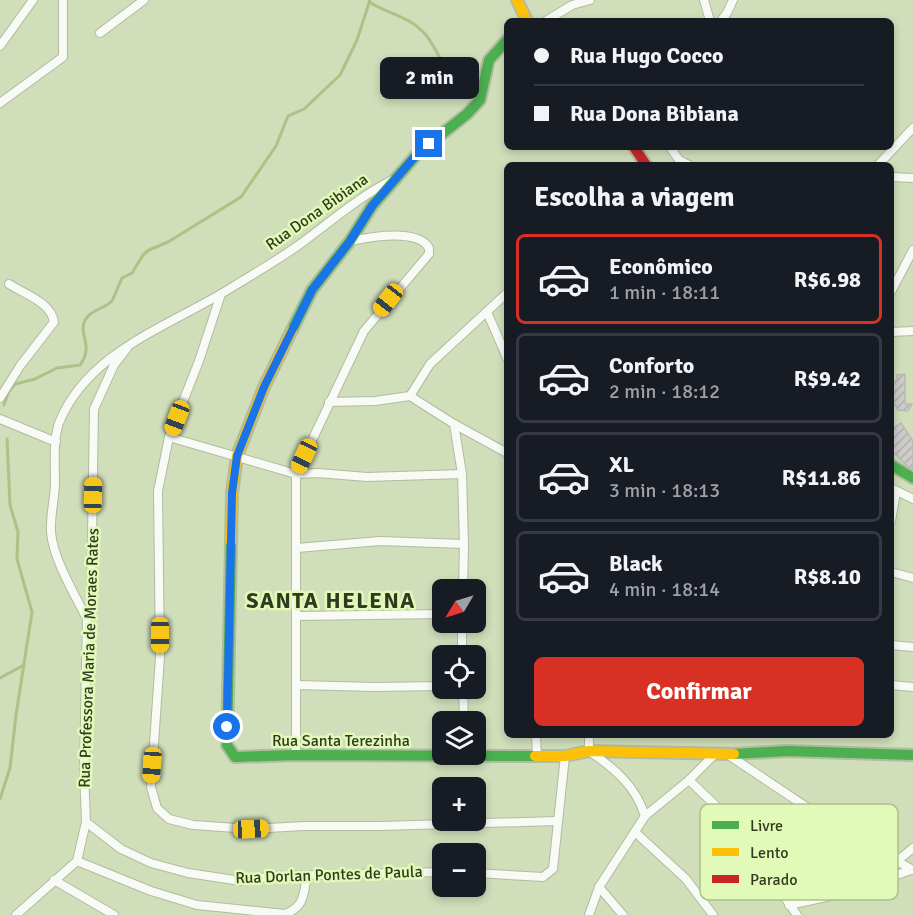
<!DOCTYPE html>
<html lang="pt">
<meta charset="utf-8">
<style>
body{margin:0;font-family:Signika,sans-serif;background:#242831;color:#f1f3f6;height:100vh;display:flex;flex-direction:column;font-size:22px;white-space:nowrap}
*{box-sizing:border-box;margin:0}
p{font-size:20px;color:#9ea1a6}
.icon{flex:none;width:33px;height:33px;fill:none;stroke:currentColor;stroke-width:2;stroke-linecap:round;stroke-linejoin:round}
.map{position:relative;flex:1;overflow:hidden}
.drawer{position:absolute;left:504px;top:162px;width:390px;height:576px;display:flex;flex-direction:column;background:#171b24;border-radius:9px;box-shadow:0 3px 9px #0003}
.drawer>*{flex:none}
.banner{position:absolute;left:504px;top:18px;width:390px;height:132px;border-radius:9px;box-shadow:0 3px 9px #0003;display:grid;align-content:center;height:132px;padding:0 30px;background:#171b24}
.needle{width:39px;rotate:232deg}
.buttons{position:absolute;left:432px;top:579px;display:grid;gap:12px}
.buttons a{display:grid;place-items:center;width:54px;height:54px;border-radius:9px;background:#171b24;box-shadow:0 3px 9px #0003;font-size:30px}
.end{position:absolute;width:27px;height:27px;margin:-14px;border:8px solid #1a73e8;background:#fff;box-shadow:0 0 0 3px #fff}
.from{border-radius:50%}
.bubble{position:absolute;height:42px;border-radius:9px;background:#171b24;box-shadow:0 3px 9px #0003;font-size:20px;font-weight:800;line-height:42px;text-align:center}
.car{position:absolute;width:18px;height:36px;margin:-18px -9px;border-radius:8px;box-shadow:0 0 4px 2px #0007;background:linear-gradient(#f5c518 24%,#345 0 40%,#f5c518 0 76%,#345 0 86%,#f5c518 0)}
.banner b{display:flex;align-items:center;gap:21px;height:57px;font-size:22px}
.banner b+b{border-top:2px solid #363941}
.banner i{width:15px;height:15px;background:#f1f3f6}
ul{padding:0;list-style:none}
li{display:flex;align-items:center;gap:18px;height:90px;margin:0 12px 9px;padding:0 18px;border:3px solid #363941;border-radius:9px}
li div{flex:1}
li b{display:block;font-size:22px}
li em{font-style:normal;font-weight:800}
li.current{border-color:#d93025}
li>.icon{width:54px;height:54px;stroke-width:1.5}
h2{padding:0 30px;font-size:27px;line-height:72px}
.button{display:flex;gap:12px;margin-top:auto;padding:12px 30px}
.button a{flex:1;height:69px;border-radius:9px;background:#d93025;color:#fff;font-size:24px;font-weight:800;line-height:69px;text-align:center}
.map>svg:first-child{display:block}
</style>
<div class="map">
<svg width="913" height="915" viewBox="0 0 913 915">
<defs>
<pattern id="building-hatch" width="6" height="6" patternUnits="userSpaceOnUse" patternTransform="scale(1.5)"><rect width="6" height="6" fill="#cdccca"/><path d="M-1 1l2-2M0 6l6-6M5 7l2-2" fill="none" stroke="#b0b0ad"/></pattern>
</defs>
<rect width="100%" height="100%" fill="#d0deba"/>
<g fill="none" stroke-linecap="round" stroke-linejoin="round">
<g stroke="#acc286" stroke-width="3">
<path d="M369,2C390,15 408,15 426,35C435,46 440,61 449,72L464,77"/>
<path d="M4,405L8,393L15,384L35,379L57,368L80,365C96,344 74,332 88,316C95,309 105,308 112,301L122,278L132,273L143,255L149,250L168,242L241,197L276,146L288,116L304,109L340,75L357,40L370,0"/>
<polyline points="0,678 24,665"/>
<polyline points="0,799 10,768 16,715 32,612 17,559 18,532 10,505 7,439"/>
</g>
</g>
<g fill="url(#building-hatch)" stroke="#b9bab5" stroke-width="1.5">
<polygon points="905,374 905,404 912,404 908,411 898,410 891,398 892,381 897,381 897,375"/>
<polygon points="901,423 913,441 913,472 891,450 891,430"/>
</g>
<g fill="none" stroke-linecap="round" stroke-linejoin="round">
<g stroke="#b1bca0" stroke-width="10">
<g id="street">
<polyline points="704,0 710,21"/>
<polyline points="546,21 572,5 590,0"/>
<polyline points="721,21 727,13 733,0"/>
<polyline points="100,33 144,0"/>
<polyline points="0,46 33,0"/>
<polyline points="0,103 63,57 63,0"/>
<polyline points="670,147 679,160 689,165"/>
<polyline points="878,165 913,128"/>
<polyline points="891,177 913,178"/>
<polyline points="891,292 913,250"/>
<polyline points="221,294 199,361 169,437 158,491 160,657 151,787 157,808 169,819 193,825 251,829 304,826 380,826 557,821"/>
<polyline points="487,312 507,358"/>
<polyline points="891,332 913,331"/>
<polyline points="410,396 430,364 507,293"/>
<path d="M0,398L20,366L54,322C51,302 24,294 9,284"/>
<polyline points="329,402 375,401 410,396 454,424 507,453"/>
<polyline points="0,419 56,442"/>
<polyline points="454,424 462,474 464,544 463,590"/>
<polyline points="169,437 296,474 318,473 367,477 462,474"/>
<polyline points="891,488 913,499"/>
<polyline points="891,521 896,492"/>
<polyline points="297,548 380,541 464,544"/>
<polyline points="891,572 913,578"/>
<polyline points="296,616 442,614"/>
<path d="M87,619C75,595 53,559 51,532C50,515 55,498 55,482C55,463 53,440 59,423C88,350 173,325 234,286C255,273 276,261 296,247C328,224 357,198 392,180"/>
<polyline points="462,622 462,656"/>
<polyline points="891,645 913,647"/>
<polyline points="297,685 375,687 442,686"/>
<polyline points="891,685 913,687"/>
<polyline points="463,688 464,722"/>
<polyline points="536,735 537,757"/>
<path d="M589,735V751C614,768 636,786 645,816"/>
<polyline points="727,754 841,830 913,870"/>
<path d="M296,755V474L364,331L429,254V248C418,228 369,237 350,241"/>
<polyline points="689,780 715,805 751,848 797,915"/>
<polyline points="86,822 121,849 151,863 188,873 241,881 274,876 442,872"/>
<polyline points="635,832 686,879 713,915"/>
<polyline points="751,848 841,830"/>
<path d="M77,861L151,891L197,905L285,914C305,906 303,895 307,876"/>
<polyline points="897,861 913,848"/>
<polyline points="476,873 543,877 553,869 565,756"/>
<polyline points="54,880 114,915"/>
<polyline points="599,887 623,915"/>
<polyline points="789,905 849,892 911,870"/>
<polyline points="16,915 77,861 86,822 84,770 87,619 91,602 94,409 114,365 127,348"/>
<polyline points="589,915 599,887 645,816 689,780 716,753"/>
</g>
</g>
<g stroke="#b1bca0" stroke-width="14">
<g id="fast">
<polyline points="292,330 312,290 350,241 372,206 418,153 467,114 480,100 489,60 507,40"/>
<polyline points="891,465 913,478"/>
<polyline points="231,542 227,745 235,757 296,755 535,756"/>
<polyline points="734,754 787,751 913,755"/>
</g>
</g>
<g stroke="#b1bca0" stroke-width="14">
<g id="slow">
<polyline points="517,0 527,21"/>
<polyline points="231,542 232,493 237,456 264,387 292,330"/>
<polyline points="535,756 565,756 589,751 734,754"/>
</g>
</g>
<g stroke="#b1bca0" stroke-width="14">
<polyline id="jam" points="634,147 646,165"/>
</g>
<use href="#street" stroke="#f8faf5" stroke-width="8"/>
<use href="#fast" stroke="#4caf50" stroke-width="10"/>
<use href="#slow" stroke="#ffc107" stroke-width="10"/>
<use href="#jam" stroke="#c62828" stroke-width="10"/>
</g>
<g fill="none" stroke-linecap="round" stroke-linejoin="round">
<polyline stroke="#1a73e8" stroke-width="8" points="227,727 232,493 237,456 264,387 312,290 350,241 372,206 418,153 429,144"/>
</g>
<g text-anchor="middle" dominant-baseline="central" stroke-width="5" stroke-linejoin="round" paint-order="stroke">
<g font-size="16" fill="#313a20" stroke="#e1fab8">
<text transform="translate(317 212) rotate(-35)">Rua Dona Bibiana</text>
<text transform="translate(89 658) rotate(-88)">Rua Professora Maria de Moraes Rates</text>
<text x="341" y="741">Rua Santa Terezinha</text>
<text transform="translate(329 875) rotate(-2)">Rua Dorlan Pontes de Paula</text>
</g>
<g font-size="22" font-weight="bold" letter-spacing="1.5" fill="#313a20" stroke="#e1fab8">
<text x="331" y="600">SANTA HELENA</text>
</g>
</g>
<rect x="700" y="804" width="198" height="96" rx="9" fill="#e1fab8" stroke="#acc08a" stroke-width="1.5"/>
<rect x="712" y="821" width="27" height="8" fill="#4caf50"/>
<rect x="712" y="848" width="27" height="8" fill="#ffc107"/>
<rect x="712" y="875" width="27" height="8" fill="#c62828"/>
<g font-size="16" fill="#313a20">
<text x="750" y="831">Livre</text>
<text x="750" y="858">Lento</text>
<text x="750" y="885">Parado</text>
</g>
</svg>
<div class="buttons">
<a><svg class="needle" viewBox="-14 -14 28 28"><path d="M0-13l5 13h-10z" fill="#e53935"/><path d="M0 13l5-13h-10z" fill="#9ea1a6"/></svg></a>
<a><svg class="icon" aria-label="locate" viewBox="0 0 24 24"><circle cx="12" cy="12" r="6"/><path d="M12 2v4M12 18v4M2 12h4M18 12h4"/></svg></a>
<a><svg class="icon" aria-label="layers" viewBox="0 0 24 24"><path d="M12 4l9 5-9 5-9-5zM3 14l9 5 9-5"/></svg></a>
<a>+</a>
<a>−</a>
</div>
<i class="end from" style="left:227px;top:727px"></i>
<i class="end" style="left:429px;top:144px"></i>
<div class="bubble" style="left:380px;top:57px;width:99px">2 min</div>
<i class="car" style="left:388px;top:300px;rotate:218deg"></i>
<i class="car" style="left:177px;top:418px;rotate:201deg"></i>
<i class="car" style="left:304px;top:456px;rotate:205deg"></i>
<i class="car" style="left:93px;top:495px;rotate:1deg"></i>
<i class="car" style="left:160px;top:635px;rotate:180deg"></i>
<i class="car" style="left:152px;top:765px;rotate:184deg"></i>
<i class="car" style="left:251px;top:829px;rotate:87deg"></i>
<div class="banner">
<b><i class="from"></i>Rua Hugo Cocco</b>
<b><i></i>Rua Dona Bibiana</b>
</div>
<section class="drawer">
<h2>Escolha a viagem</h2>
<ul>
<li class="current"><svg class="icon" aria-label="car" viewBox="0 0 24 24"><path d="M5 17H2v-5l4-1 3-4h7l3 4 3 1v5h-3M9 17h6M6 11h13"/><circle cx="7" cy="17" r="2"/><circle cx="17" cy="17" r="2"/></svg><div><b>Econômico</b><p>1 min · 18:11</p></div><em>R$6.98</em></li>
<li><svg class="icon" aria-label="car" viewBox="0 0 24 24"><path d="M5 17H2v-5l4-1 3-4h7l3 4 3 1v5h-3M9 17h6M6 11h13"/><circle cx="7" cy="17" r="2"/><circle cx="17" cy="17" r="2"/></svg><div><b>Conforto</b><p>2 min · 18:12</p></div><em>R$9.42</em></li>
<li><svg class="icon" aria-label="car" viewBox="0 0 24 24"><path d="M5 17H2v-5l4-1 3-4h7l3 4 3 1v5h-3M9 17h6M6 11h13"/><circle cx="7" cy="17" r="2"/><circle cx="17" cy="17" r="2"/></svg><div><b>XL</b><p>3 min · 18:13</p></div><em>R$11.86</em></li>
<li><svg class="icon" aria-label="car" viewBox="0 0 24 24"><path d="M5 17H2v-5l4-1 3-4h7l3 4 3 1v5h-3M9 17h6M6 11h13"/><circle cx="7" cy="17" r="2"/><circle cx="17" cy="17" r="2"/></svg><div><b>Black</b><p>4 min · 18:14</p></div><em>R$8.10</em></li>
</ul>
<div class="button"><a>Confirmar</a></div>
</section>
</div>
